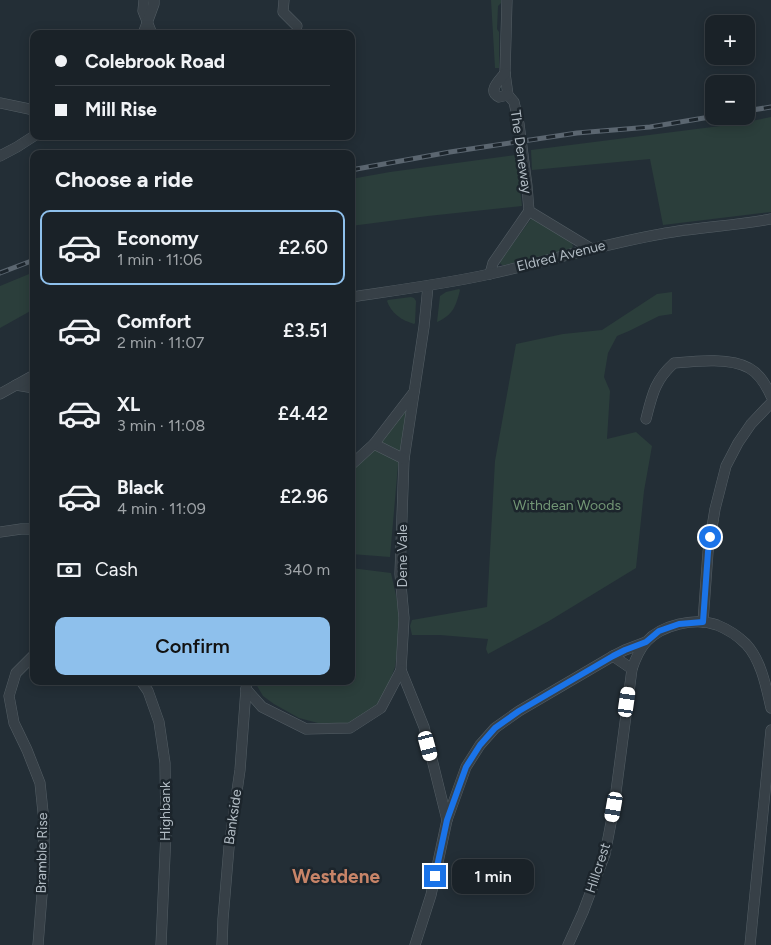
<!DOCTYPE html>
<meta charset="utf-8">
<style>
body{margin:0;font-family:Figtree,sans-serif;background:#232a30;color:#f1f3f6;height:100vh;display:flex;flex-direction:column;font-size:19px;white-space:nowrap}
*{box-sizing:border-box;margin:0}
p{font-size:16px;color:#9fa4a8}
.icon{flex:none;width:28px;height:28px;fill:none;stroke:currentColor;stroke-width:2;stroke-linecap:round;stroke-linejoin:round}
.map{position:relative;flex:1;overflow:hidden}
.drawer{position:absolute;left:30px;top:150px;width:325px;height:535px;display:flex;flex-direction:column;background:#1a2228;border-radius:10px;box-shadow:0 2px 12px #0003,0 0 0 1px #383f45}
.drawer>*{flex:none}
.top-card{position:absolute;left:30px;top:30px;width:325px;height:110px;border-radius:10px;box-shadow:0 2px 12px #0003,0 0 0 1px #383f45;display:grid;align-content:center;height:110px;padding:0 25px;background:#1a2228}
.buttons{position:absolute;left:705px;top:15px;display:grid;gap:10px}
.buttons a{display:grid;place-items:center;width:50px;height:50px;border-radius:10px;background:#1a2228;box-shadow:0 2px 12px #0003,0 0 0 1px #383f45;font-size:25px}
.end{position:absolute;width:22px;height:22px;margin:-11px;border:6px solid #1a73e8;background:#fff;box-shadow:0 0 0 2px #fff}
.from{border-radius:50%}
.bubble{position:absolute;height:35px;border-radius:10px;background:#1a2228;box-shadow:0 2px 12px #0003,0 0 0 1px #383f45;font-size:16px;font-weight:600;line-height:35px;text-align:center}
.car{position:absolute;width:15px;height:30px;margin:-15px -8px;border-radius:6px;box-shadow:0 0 4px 1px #0007;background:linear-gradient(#fff 24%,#345 0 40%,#fff 0 76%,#345 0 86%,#fff 0)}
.top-card b{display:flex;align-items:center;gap:18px;height:48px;font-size:19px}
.top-card b+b{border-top:1px solid #383f45}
.top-card i{width:12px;height:12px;background:#f1f3f6}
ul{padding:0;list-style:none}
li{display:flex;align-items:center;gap:15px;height:75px;margin:0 10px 8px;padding:0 15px;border:2px solid transparent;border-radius:10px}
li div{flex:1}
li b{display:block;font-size:19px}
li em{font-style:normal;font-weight:600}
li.active{border-color:#8ec0ec}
li>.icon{width:45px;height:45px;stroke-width:1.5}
h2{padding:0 25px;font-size:22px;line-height:60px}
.pay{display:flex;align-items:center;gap:12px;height:55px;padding:0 25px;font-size:19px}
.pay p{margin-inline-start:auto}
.cta{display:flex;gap:10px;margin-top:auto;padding:10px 25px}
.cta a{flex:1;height:58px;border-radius:10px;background:#8ec0ec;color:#111;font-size:20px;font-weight:600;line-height:58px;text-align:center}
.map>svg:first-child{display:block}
</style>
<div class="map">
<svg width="771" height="945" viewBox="0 0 771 945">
<rect width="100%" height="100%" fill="#232e36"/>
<g fill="#2b3e3b">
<polygon points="491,0 501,0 501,3 498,6 497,29 499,32 499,68 495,68"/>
<polygon points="771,117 771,212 663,225 650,159 532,170 531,150 736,124"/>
<polygon points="516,155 522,206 428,216 351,226 351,179 390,172"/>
<polygon points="531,219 534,219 572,243 573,247 571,249 505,265 502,265 500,263 501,260"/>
<polygon points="34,272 34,309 0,328 0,286"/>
<path d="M459,289L460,290C456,306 453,315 437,322L440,296L446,292Z"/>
<polygon points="672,292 672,314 659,316 629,331 617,336 608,353 604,377 610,391 607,439 636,432 652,446 644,491 636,568 549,621 488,654 486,649 488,639 440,635 412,635 410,626 412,620 487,607 495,461 516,344 563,334 602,330 657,294"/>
<path d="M411,297L414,298L416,301L415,323L414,324C401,320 391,313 387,301L388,300Z"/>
<polygon points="407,408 398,465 390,557 351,554 351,471 385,436"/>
<polygon points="351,568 391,573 399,609 399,637 395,667 388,686 379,702 370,711 346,725 318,723 299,718 274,704 263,696 256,684 256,681 351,681"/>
</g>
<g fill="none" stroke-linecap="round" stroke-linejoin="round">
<g stroke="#545e65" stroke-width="11">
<g id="minor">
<polyline points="144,0 143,11 152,34"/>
<polyline points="284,0 283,12 297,26"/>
<polyline points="507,0 505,73 508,95 514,102 519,124 527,186 529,211"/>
<polyline points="143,34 154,4 154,0"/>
<path d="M505,73C499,81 487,91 499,97L508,95"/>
<polyline points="0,103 34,110"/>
<polyline points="0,156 17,147 34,136"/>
<polyline points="490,274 493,263 529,211 590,248"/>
<polyline points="428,286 424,327 404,459 400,574 404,618 401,670 424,727 447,820"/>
<path d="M351,297C398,290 445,284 490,274C548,261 604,244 661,234C698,227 735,226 771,219"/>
<polyline points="16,385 34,388"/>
<polyline points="0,394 34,375"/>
<path d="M646,419C652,395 655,380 674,363C695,361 730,357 749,368C760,374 766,385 771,396"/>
<polyline points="374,444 404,459"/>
<polyline points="351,465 374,444 414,392"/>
<polyline points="0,532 21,529 34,529"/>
<polyline points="703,622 708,552 715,509 726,466 738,443 751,424 771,403"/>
<polyline points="34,655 16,673 9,696 14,723 27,750 40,783 44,822 44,869 38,945"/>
<polyline points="613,656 632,669"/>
<polyline points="141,681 148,691 159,722 165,763 166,832 161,945"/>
<polyline points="247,681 246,689 262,707 306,729 350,728 381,708 401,670"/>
<polyline points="222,945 223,919 229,847 240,770 246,689"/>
<polyline points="415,945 431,895 447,820 466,767 480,745 495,728 519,711 613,656 625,650 646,642"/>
<path d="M568,945L583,912L605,854L614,807L632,669C635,660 639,650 646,642C661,625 695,617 717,625C727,629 738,636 746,644C761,660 766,686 771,708"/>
<polyline points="750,945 771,730"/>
</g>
</g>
<use href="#minor" stroke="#374047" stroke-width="10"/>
<g stroke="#5b6670" stroke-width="5">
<g id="rail">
<polyline points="746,111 771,107"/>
<polyline points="351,170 450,152 577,133 650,127 716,116"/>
<polyline points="0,273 34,260"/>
</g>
</g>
<use href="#rail" stroke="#1c252c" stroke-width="3" stroke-dasharray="9" stroke-linecap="butt"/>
</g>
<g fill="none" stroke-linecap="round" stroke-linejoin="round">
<polyline stroke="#1a73e8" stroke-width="6" points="435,876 447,820 466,767 480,745 495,728 519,711 613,656 625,650 646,642 659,631 679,624 703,622 708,552 710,537"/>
</g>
<g text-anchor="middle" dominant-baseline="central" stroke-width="5" stroke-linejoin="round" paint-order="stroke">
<g font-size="14" fill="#b1bbc3" stroke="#1c252c">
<text transform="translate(521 152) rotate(82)">The Deneway</text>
<text transform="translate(561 256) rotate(-14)">Eldred Avenue</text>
<text transform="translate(402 556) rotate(-90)">Dene Vale</text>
<text transform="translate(165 811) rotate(-90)">Highbank</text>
<text transform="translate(233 817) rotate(-82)">Bankside</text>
<text transform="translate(42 853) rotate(-89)">Bramble Rise</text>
<text transform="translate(598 868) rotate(-72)">Hillcrest</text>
</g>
<g font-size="14" fill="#729675" stroke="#1c252c">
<text x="567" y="505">Withdean Woods</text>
</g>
<g font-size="19" font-weight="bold" fill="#c78468" stroke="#1c252c">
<text x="336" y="876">Westdene</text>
</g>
</g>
</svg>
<div class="buttons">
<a>+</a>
<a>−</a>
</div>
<i class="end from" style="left:710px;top:537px"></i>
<i class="end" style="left:435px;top:876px"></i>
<div class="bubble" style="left:452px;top:859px;width:82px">1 min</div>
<i class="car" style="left:627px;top:702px;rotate:8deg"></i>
<i class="car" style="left:428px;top:746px;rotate:165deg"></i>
<i class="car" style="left:614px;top:807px;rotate:190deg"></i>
<div class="top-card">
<b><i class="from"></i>Colebrook Road</b>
<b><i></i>Mill Rise</b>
</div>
<section class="drawer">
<h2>Choose a ride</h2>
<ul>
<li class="active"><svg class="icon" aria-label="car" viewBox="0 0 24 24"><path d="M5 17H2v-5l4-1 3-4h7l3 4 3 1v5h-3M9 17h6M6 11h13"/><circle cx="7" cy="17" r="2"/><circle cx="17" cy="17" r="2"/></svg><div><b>Economy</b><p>1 min · 11:06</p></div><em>£2.60</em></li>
<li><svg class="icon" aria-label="car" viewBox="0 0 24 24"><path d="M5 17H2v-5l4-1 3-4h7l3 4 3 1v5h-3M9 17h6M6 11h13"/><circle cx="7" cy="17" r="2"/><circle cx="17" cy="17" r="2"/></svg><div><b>Comfort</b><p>2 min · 11:07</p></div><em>£3.51</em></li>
<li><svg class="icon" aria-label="car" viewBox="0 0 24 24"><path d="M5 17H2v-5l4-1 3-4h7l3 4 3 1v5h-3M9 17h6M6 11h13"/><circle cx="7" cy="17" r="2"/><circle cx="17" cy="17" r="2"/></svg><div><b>XL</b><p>3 min · 11:08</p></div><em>£4.42</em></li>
<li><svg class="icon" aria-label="car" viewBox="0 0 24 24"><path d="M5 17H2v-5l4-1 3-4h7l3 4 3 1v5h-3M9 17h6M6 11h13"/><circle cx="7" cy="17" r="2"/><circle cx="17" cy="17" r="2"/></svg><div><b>Black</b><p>4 min · 11:09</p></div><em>£2.96</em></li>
</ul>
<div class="pay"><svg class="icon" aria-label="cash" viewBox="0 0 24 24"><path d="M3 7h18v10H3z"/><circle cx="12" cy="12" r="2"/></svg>Cash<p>340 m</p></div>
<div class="cta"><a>Confirm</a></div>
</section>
</div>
